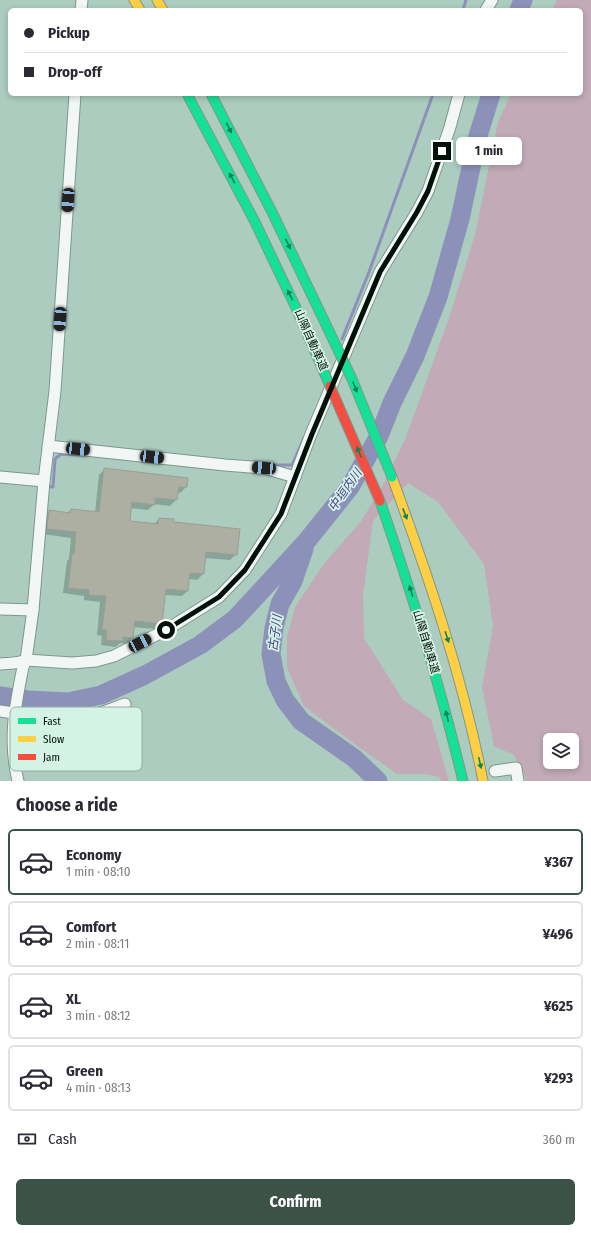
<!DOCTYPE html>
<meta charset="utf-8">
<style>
body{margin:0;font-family:"Fira Sans Condensed","Noto Sans JP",sans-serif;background:#f2f2f3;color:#2b2b33;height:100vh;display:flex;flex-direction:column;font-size:15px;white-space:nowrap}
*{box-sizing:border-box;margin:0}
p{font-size:13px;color:#7c7c81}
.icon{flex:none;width:22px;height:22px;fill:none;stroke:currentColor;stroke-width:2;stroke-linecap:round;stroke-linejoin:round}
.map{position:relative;height:781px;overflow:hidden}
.panel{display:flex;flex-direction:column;background:#fff;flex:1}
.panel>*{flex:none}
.hud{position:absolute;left:8px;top:8px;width:575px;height:88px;border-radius:6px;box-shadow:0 2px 6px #0003;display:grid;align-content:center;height:88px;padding:0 16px;background:#fff}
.fabs{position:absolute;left:543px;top:733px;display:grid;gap:8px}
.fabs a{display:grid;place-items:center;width:36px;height:36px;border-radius:6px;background:#fff;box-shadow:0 2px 6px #0003;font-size:20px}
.end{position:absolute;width:18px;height:18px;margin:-9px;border:5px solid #001109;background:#fff;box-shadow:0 0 0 2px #fff}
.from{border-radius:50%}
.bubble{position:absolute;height:28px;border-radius:6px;background:#fff;box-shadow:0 2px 6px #0003;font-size:13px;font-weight:700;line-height:28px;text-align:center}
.car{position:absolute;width:12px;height:24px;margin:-12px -6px;border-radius:5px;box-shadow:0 0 3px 1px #0007;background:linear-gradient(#222 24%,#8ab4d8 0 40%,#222 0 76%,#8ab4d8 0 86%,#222 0)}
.hud b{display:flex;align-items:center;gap:14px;height:38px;font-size:15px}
.hud b+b{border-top:1px solid #e1e1e2}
.hud i{width:10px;height:10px;background:#2b2b33}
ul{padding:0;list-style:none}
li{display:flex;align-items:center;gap:12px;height:66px;margin:0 8px 6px;padding:0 8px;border:2px solid #e1e1e2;border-radius:6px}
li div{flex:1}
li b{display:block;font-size:15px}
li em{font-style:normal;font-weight:700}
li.current{border-color:#3c5248}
li>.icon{width:36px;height:36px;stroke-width:1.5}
h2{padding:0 16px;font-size:18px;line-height:48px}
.pay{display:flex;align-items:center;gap:10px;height:44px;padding:0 16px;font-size:15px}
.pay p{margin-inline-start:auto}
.button{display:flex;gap:8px;margin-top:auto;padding:8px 16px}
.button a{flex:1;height:46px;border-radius:6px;background:#3c5248;color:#fff;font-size:16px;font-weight:700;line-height:46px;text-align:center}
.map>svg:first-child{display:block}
</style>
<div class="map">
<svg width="591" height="781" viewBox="0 0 591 781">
<rect width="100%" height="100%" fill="#abccbe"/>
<path fill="#c2aab7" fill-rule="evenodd" d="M557,0H591V781H526L525,776L514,755L494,746L482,687L493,626L484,564L438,502L408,483L373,521L363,595L364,638L403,700L431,719L449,781H441L440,777L425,774H397L349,740L304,706L287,668V637L295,607L323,565L362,520L385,481L406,437L448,321L475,235L498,122L511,94H581V10H552ZM550,740H572V762H550Z"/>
<polygon fill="#0003" points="105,469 186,487 180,493 177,492 176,500 170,506 154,504 148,510 130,508 129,521 154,524 159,519 173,523 236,554 230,560 205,558 203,574 197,580 189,579 187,591 182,596 164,595 161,624 156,629 133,627 132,638 126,644 120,643 116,647 101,645 102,636 97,635 100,602 84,600 84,596 63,593 67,561 69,559 71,538 42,534 43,517 49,511 67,513 71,510 95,513 99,475"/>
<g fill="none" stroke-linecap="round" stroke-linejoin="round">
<g stroke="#8c91ba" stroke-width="3">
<polyline points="463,10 466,0"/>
<polyline points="342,339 369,272 433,94"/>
<polyline points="272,465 292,465 304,438"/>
<polyline points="46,486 53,487 55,459 61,454 82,455"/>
</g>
<g stroke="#8c91ba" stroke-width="19">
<polyline points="519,10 523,0"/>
<polyline points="304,549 293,581 280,604 274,628 271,654 276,681 285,700 301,721 354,758 378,781"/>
<polyline points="0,696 28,700 68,702 101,695 145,675 200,645 235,619 306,542 350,487 379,436 392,403 415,356 438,297 460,219 477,139 491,94"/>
</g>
</g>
<polygon fill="#adafa2" stroke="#9a9f95" points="104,468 188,478 187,487 179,487 177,500 155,498 155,505 132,502 130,521 158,524 159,518 174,519 174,522 240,529 237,555 206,552 204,574 190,573 188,591 166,589 162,624 135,621 133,638 123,637 123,641 106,640 107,630 102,630 106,596 89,595 89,590 68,588 72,554 74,554 76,532 47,529 49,510 70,513 71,509 99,512"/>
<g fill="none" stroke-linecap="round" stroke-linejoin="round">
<g stroke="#7e978d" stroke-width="13">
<g id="street">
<polyline points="81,10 82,0"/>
<polyline points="486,10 492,0"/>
<polyline points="48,446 225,465 264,468 295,477"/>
<polyline points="0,477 44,481"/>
<polyline points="0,609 33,610"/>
<path d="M0,664C9,663 18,664 26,660L72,663L96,661L114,656L166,630L219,597L245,570L281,514L311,434L380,272L417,212L428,191L450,127L459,94"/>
<path d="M0,711C27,715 56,722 83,718C97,715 111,709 125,704"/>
<polyline points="495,771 516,768 518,781"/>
<path d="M18,781C8,739 15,707 23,667L26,660L33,610L44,481L55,391L75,94"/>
</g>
</g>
<g stroke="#7e978d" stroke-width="11">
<path id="fast" d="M380,501C412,593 440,686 463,781"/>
</g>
<g stroke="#7e978d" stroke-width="11">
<g id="slow">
<polyline points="134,0 140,10"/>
<polyline points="157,0 163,10"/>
<path d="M392,477C429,578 462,675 483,781"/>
</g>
</g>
<use href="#street" stroke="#f2f7f5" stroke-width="11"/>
<use href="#fast" stroke="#16e098" stroke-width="9"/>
<use href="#slow" stroke="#ffcf43" stroke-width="9"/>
<g stroke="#7e978d" stroke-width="11" stroke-linecap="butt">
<g id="fast-bridge">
<polyline points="187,94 255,222 297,310 330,386"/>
<polyline points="211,94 272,212 352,379 392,477"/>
</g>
</g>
<g stroke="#7e978d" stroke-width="11" stroke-linecap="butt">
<polyline id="jam-bridge" points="330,386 380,501"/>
</g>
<use href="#fast-bridge" stroke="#16e098" stroke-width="9"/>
<use href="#jam-bridge" stroke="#f24e42" stroke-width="9"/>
</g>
<defs><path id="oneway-solid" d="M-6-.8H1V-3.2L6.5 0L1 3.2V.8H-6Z"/></defs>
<g fill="#0c8358">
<use href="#oneway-solid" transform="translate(229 128) rotate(63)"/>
<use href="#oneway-solid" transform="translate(232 178) rotate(-118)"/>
<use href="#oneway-solid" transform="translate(288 244) rotate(64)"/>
<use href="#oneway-solid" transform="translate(290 295) rotate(-116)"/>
<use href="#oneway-solid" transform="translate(355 387) rotate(68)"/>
<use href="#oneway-solid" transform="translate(359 452) rotate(-113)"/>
<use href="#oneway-solid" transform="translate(405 514) rotate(69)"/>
<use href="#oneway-solid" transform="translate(411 591) rotate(-107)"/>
<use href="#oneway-solid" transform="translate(447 637) rotate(72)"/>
<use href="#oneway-solid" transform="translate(447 716) rotate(-104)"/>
<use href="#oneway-solid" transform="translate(480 763) rotate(78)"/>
</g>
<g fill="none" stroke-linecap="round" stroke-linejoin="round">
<polyline stroke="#001109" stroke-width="5" points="166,630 219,597 245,570 281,514 312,434 380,272 417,212 428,191 442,151"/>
</g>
<g text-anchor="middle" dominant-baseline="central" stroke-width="3.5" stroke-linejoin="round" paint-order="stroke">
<g font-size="11" fill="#001109" stroke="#d5f2e6">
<text transform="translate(311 340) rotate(66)">山陽自動車道</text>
<text transform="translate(426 642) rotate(73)">山陽自動車道</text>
</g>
<g font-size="12" font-style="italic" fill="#4a3c8c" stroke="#d5f2e6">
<text transform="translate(345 490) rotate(-55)">中垣内川</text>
<text transform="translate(275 633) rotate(-82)">古子川</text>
</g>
</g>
<rect x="10" y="707" width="132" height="64" rx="6" fill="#d5f2e6" stroke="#95aea4" stroke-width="1"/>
<rect x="18" y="718" width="18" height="6" fill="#16e098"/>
<rect x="18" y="736" width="18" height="6" fill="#ffcf43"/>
<rect x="18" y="754" width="18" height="6" fill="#f24e42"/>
<g font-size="11" fill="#001109">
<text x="43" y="725">Fast</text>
<text x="43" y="743">Slow</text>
<text x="43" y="761">Jam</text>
</g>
</svg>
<div class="fabs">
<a><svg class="icon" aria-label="layers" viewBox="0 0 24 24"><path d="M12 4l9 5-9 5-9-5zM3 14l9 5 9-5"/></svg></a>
</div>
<i class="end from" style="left:166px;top:630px"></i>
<i class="end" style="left:442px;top:151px"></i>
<div class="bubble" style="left:456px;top:137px;width:66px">1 min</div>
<i class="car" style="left:68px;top:200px;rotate:184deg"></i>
<i class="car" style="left:60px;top:319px;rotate:184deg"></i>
<i class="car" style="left:78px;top:449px;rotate:96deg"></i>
<i class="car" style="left:152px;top:457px;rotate:96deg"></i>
<i class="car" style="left:264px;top:468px;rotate:274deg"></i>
<i class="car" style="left:140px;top:643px;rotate:63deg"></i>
<div class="hud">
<b><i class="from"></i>Pickup</b>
<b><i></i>Drop-off</b>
</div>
</div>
<section class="panel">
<h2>Choose a ride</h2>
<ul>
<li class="current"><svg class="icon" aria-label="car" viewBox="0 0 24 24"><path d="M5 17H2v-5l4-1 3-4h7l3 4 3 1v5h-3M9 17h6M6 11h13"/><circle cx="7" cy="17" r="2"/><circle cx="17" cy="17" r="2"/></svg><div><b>Economy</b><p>1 min · 08:10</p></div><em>¥367</em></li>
<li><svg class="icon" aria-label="car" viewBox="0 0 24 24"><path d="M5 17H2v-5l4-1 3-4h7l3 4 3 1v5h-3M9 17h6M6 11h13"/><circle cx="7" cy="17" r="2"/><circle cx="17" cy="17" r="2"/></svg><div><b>Comfort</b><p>2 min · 08:11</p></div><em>¥496</em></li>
<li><svg class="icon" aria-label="car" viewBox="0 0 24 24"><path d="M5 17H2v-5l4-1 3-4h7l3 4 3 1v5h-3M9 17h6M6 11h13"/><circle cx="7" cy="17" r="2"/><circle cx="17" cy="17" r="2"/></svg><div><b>XL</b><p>3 min · 08:12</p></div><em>¥625</em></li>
<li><svg class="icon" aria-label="car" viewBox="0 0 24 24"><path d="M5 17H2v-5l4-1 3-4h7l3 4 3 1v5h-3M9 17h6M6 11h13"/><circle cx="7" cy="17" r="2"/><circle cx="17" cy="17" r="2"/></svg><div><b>Green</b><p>4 min · 08:13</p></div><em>¥293</em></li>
</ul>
<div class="pay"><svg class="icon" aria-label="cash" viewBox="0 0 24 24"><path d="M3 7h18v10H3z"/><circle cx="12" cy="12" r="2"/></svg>Cash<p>360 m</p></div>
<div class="button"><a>Confirm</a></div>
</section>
